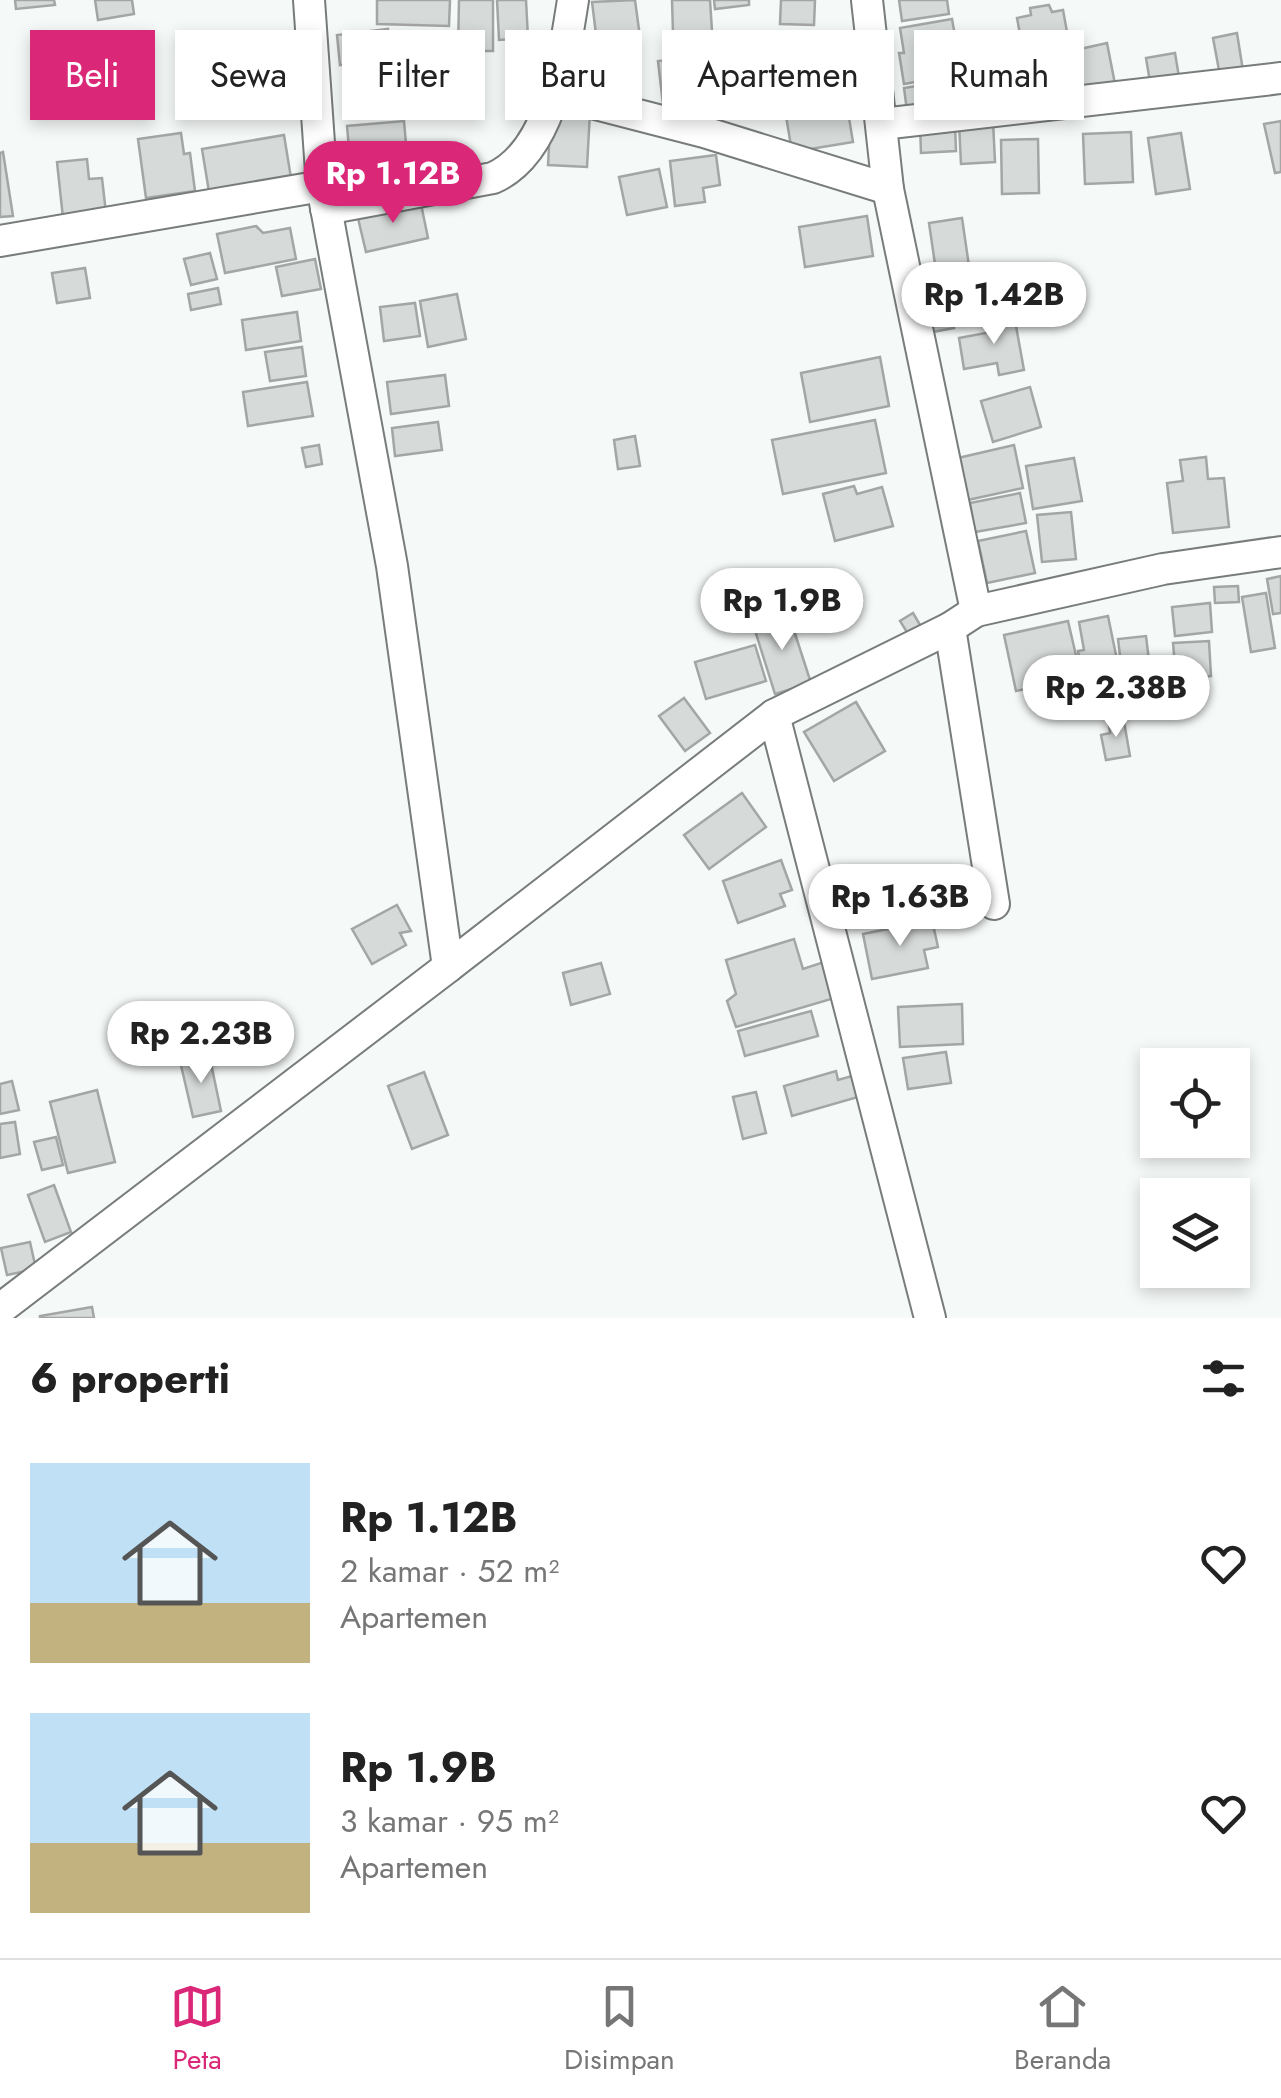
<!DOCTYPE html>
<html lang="id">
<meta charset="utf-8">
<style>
body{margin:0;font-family:Jost,sans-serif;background:#f2f2f2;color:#222;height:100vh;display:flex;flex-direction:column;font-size:38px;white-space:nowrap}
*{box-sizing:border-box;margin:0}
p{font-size:32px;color:#767676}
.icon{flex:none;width:55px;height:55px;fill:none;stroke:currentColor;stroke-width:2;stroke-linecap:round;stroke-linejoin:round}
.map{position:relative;height:1318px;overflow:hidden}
.sheet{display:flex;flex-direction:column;background:#fff;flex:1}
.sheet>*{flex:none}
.guide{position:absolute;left:30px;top:30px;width:1222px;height:90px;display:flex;gap:20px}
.buttons{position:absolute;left:1140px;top:1048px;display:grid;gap:20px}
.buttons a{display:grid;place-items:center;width:110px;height:110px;border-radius:0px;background:#fff;box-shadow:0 5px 15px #0003;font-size:50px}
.price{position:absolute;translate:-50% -85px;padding:0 22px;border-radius:35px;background:#fff;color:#222;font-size:32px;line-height:65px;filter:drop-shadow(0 2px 5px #0008)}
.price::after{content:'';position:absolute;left:50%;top:60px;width:30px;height:22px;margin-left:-15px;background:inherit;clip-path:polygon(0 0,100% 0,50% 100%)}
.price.active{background:#db2777;color:#fff}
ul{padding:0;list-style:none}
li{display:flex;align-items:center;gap:30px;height:250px;padding:0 30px}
li span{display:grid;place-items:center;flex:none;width:280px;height:200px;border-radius:0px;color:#555}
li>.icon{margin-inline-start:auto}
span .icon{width:120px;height:120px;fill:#fffc;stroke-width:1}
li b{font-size:42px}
h2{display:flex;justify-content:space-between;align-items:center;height:120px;padding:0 30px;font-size:42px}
.chip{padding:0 35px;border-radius:0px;background:#fff;box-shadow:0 5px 15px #0003;font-size:35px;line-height:90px}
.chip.active{background:#db2777;color:#fff}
.menu{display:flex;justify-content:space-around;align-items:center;height:140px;border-top:2px solid #e0e0e0;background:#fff;font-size:28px;color:#767676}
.menu a{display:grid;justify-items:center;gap:5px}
.menu .active{color:#db2777}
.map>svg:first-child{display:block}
.building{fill:#d6dad8;stroke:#a3a6a5;stroke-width:2.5}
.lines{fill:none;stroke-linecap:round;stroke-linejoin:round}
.street-casing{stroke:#787c7a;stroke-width:34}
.street{stroke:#fff;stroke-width:30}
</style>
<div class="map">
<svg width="1281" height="1318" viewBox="0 0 1281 1318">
<rect width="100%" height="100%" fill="#f5f9f7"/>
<!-- building -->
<g class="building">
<path d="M15,0H54L55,5L16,9Z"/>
<path d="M95,0H132L134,14L98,20Z"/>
<path d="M377,0H450L449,26L377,24Z"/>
<path d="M459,0H493V51H458Z"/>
<path d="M497,0H526L528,38L499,40Z"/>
<path d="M635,0L640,37L597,42L592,2Z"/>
<path d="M672,0H710L712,31L673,33Z"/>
<path d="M714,0H749V5L715,9Z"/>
<path d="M781,0H815L814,25L780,24Z"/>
<path d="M899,0H947L949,14L902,21Z"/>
<path d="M1049,5L1052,12L1063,10L1070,48L1024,56L1017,18L1031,15L1030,8Z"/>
<path d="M952,19L957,47L966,45L971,72L904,84L899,53H904L900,28Z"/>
<path d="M388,29L391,59L340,65L337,35Z"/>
<path d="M1237,33L1244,77L1221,81L1213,38Z"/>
<path d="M274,34L283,91L201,103L193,46Z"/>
<path d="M818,36L821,62L775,68L772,42Z"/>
<path d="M1107,43L1115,84L1078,91L1071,51Z"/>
<path d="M1175,53L1180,83L1151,88L1146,58Z"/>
<path d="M1068,54L1073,92L1017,100L1012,62Z"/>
<path d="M425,56L431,94L358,106L352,68Z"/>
<path d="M688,58L693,100L663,104L658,61Z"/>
<path d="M79,59L109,60V96L79,95Z"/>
<path d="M996,72L1000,101L954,107L951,78Z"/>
<path d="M947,81L951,105L907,111L904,88Z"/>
<path d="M846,100L853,142L792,152L785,110Z"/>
<path d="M551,110L590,112L587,167L548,165Z"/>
<path d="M404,121L407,155L350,160L347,126Z"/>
<path d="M993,121L995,162L961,164L959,123Z"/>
<path d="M1281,121V172L1275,173L1264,124Z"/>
<path d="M955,124L956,151L921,153L920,125Z"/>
<path d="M1131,132L1133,182L1085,184L1083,134Z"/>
<path d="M181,133L184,154L190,153L195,191L146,198L138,139Z"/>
<path d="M1181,133L1190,189L1156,194L1148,138Z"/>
<path d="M284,135L292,184L210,198L202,149Z"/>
<path d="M1038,139L1039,193L1002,194L1001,140Z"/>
<path d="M3,152L13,216L0,217V153Z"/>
<path d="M716,155L720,185L703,188L705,202L675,206L670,161Z"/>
<path d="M87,159L89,179L102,178L106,213L63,218L57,162Z"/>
<path d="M422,159L426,188L372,196L368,167Z"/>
<path d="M659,169L667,207L627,215L619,177Z"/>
<path d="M420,199L428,238L366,252L357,214Z"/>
<path d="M867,216L873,256L805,267L799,227Z"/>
<path d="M962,218L969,266L936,271L929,223Z"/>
<path d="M256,226L263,233L290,228L296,259L225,273L217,234Z"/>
<path d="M210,253L217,279L191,285L184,259Z"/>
<path d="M315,259L321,289L282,296L276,267Z"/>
<path d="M85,268L90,298L57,303L52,273Z"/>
<path d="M971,273L978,298L945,307L938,281Z"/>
<path d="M218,288L221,304L191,310L188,294Z"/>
<path d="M457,294L466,339L428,347L420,301Z"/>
<path d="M415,303L420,336L384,341L380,307Z"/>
<path d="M950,309L954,328L933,332L929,314Z"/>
<path d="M297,312L301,341L246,350L242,320Z"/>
<path d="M1014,315L1024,370L999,375L997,363L964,369L959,338L991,332L989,319Z"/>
<path d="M302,347L306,376L270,381L265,352Z"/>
<path d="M880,357L889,406L810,422L801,373Z"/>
<path d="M445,375L449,406L391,414L387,382Z"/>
<path d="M307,382L313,416L248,426L243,392Z"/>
<path d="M1030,387L1041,427L993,442L981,401Z"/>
<path d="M875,420L886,473L783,494L772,440Z"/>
<path d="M438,422L442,450L395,456L392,428Z"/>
<path d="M635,436L640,466L618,469L614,440Z"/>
<path d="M319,445L322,464L306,467L302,448Z"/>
<path d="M1014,445L1023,488L968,500L958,458Z"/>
<path d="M1206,457L1208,479L1224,478L1229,527L1173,533L1167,483L1183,481L1180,460Z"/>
<path d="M1074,458L1082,501L1033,509L1026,466Z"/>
<path d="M854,486L857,494L882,487L893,526L835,541L823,494Z"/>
<path d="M1020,493L1026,523L975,532L970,503Z"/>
<path d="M1071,512L1076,559L1042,562L1037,515Z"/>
<path d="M1026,531L1035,573L987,583L978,541Z"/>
<path d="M1281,576V613L1273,614L1267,579Z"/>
<path d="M1238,586L1239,602L1215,603L1214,587Z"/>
<path d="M1266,593L1275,648L1251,652L1242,597Z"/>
<path d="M1210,603L1212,632L1175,636L1172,607Z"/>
<path d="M788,612L811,683L775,694L753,624Z"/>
<path d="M913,613L923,630L910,637L900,621Z"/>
<path d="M1108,616L1118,665L1082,672L1078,651L1084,650L1079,622Z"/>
<path d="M1068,621L1081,677L1016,691L1004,635Z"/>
<path d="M1146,636L1150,669L1122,673L1118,639Z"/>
<path d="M1209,641L1211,676L1176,678L1173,643Z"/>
<path d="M755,645L766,681L706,699L695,662Z"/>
<path d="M684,698L710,733L685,751L659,716Z"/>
<path d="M856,702L885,751L834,781L804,732Z"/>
<path d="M1123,716L1130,756L1106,760L1101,735L1110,733L1108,719Z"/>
<path d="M742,793L766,827L709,869L684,835Z"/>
<path d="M781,860L792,890L780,894L785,906L738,923L723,881Z"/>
<path d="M397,905L411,931L400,933L406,945L372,964L352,929Z"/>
<path d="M932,920L938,947L924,950L928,968L872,979L863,934Z"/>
<path d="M794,939L803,969L827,961L838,997L736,1027L727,1001L736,994L726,960Z"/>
<path d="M601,963L610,994L571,1005L563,973Z"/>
<path d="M962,1004L963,1044L900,1047L898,1007Z"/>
<path d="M811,1011L818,1036L745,1056L738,1031Z"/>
<path d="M946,1052L951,1083L908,1089L903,1058Z"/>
<path d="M209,1054L221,1111L193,1117L180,1061Z"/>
<path d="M836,1071L838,1080L859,1074L865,1095L792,1116L784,1086Z"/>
<path d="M424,1072L448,1135L412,1149L388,1086Z"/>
<path d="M12,1081L19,1110L0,1114V1084Z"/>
<path d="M97,1090L115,1162L68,1173L50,1102Z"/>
<path d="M756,1092L766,1133L743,1139L733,1097Z"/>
<path d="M15,1122L20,1154L0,1158V1124Z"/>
<path d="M56,1137L63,1165L42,1170L34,1142Z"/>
<path d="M54,1185L71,1232L45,1242L28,1195Z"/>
<path d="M30,1242L36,1269L7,1275L1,1248Z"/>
<path d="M92,1307L94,1318H40V1316Z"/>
</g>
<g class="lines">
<!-- street casing -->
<g class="street-casing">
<g id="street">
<path d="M309,0L322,186L392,566L448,967L774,715L950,628L976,611"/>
<path d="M867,0L888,189L976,611L1163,569L1281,552"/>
<path d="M553,93L704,132L888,189"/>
<path d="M882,124L1281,78"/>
<path d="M326,209L493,178C552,152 564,56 573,0"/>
<path d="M0,241L322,186"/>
<path d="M950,628L994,904"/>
<path d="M774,715L930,1318"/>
<path d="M0,1309L448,967"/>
</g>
</g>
<!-- street -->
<use href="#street" class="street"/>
</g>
</svg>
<div class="buttons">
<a><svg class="icon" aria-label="locate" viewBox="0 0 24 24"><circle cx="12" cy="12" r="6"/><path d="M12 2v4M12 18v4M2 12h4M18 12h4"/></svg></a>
<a><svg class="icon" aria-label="layers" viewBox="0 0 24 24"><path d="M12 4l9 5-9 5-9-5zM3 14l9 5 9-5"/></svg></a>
</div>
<b class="price active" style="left:393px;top:226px">Rp 1.12B</b>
<b class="price" style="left:994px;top:347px">Rp 1.42B</b>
<b class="price" style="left:782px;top:653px">Rp 1.9B</b>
<b class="price" style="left:1116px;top:740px">Rp 2.38B</b>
<b class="price" style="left:900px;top:949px">Rp 1.63B</b>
<b class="price" style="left:201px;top:1086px">Rp 2.23B</b>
<div class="guide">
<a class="chip active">Beli</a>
<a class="chip">Sewa</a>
<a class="chip">Filter</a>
<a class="chip">Baru</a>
<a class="chip">Apartemen</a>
<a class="chip">Rumah</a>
</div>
</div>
<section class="sheet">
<h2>6 properti<svg class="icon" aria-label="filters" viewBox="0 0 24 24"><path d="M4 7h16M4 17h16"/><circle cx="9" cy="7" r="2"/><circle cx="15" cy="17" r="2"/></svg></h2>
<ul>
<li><span style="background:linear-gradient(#bfe0f5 70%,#c2b280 0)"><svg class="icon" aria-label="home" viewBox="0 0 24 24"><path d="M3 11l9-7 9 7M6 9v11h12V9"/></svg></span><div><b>Rp 1.12B</b><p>2 kamar · 52 m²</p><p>Apartemen</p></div><svg class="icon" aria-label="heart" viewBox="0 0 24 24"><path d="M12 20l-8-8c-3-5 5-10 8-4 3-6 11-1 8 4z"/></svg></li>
<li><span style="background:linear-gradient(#bfe0f5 65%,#c2b280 0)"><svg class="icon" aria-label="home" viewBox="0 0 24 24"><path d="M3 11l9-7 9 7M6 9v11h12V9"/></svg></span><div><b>Rp 1.9B</b><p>3 kamar · 95 m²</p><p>Apartemen</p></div><svg class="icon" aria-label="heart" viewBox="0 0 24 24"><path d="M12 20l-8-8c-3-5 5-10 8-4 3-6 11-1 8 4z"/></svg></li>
</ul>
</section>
<nav class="menu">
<a class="active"><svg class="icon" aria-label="map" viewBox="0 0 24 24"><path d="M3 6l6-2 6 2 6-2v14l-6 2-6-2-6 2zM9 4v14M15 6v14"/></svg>Peta</a>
<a><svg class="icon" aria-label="saved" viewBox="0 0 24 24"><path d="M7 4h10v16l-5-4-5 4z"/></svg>Disimpan</a>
<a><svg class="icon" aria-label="home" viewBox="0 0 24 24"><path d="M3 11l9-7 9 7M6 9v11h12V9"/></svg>Beranda</a>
</nav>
